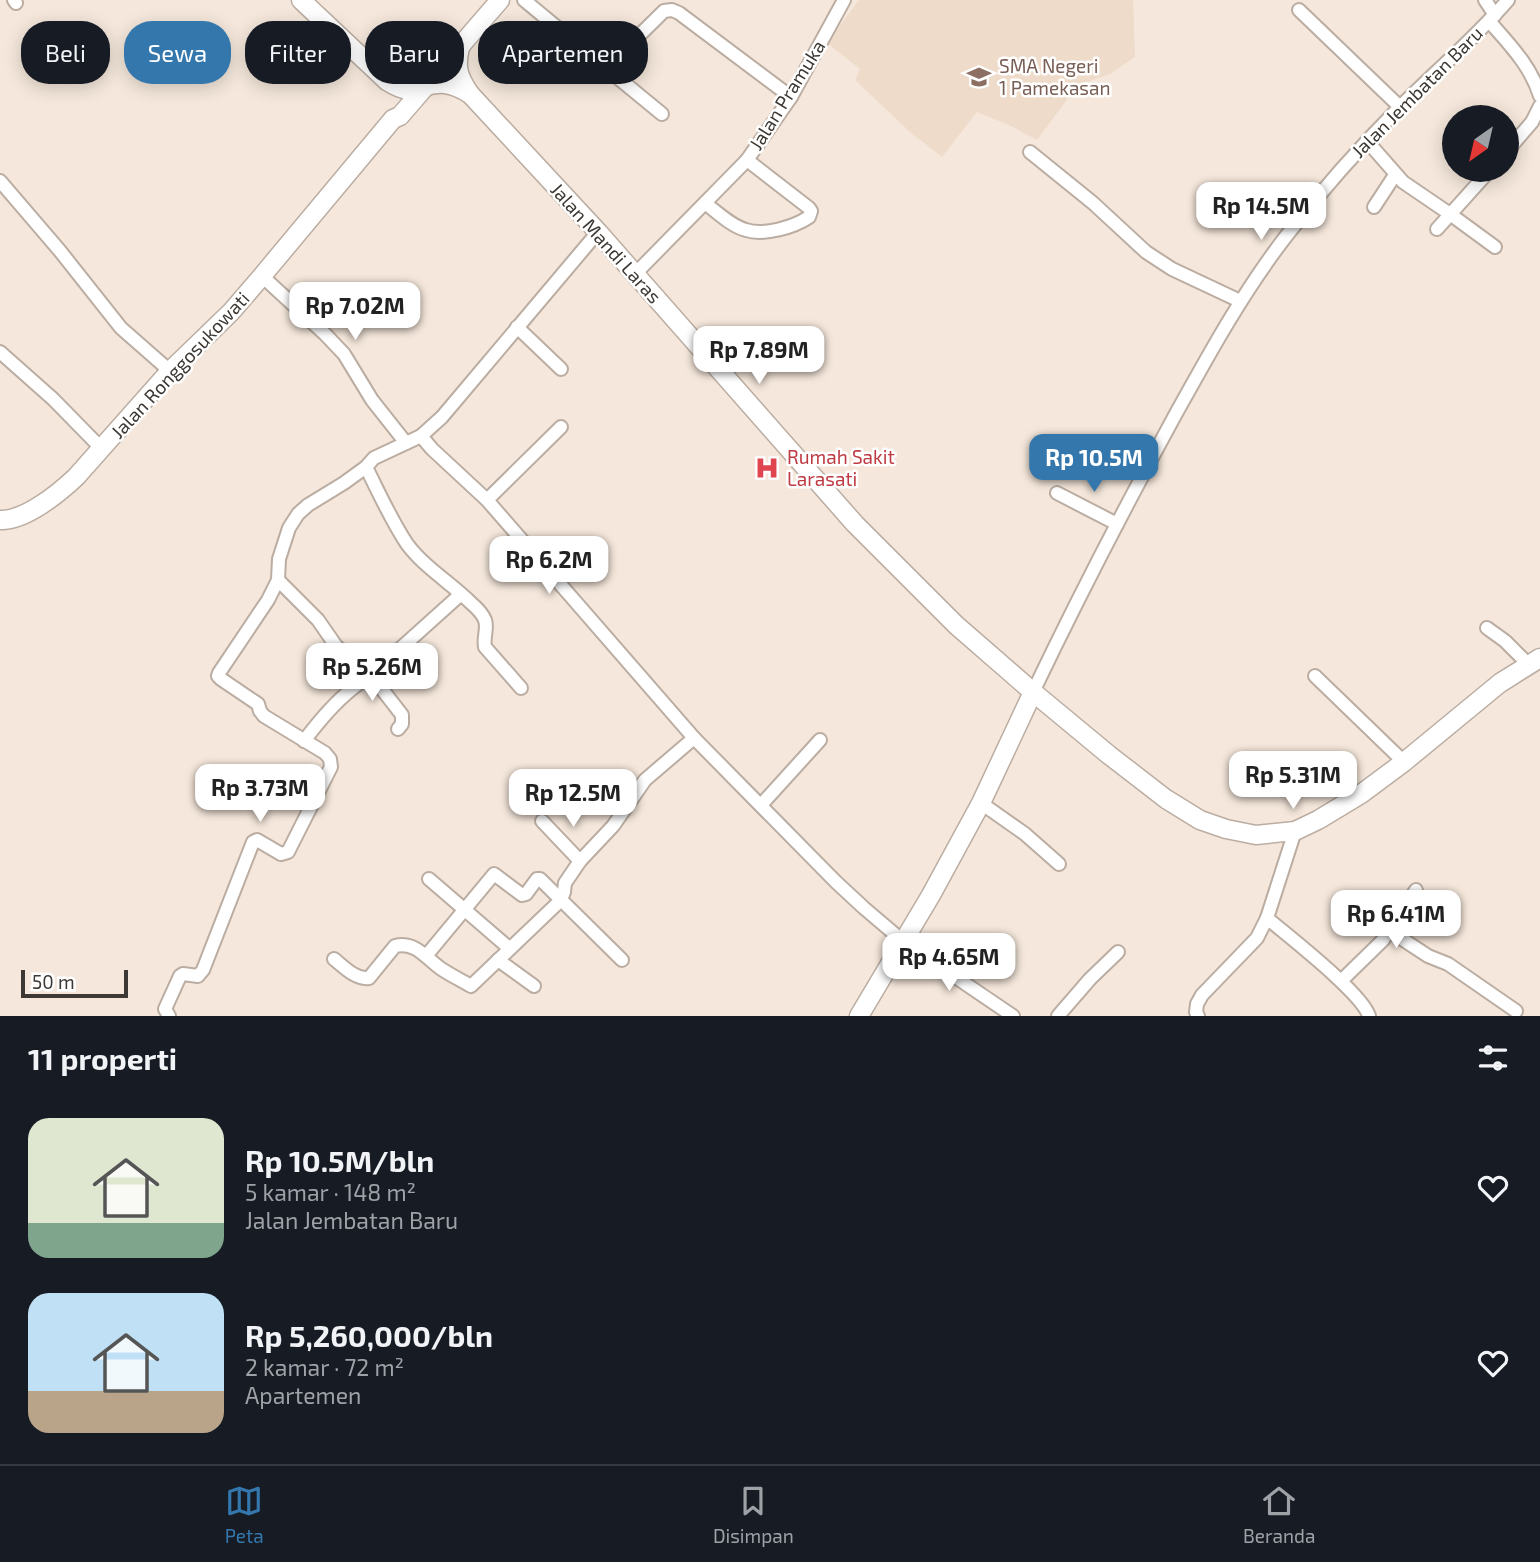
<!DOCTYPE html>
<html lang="id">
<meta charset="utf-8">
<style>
body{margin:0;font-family:"Exo 2",sans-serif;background:#242831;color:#f1f3f6;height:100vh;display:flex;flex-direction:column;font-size:26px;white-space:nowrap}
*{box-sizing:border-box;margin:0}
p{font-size:23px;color:#9ea1a6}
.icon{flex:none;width:38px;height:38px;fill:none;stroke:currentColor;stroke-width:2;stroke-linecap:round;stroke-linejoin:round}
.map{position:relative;height:1016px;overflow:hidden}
.drawer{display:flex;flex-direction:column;background:#171b24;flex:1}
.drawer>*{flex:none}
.top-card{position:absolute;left:21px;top:21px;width:700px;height:63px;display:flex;gap:14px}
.needle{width:46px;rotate:214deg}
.controls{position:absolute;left:1442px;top:105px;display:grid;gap:14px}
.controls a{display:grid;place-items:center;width:77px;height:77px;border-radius:50%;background:#171b24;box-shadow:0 4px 18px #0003;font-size:35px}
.scale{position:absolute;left:21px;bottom:18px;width:107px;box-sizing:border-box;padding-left:7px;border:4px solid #3d3833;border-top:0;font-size:19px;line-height:24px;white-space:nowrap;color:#3d3833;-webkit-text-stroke:5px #fff;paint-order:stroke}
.price{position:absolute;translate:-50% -60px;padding:0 16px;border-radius:14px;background:#fff;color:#222;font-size:23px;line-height:46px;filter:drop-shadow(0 2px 4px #0008)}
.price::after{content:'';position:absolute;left:50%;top:42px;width:21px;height:16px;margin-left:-10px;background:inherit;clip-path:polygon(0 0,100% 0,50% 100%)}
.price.on{background:#3477ad;color:#fff}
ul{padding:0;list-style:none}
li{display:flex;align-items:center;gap:21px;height:175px;padding:0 28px}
li span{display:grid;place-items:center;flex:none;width:196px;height:140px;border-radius:21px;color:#555}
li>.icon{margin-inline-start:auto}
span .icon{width:84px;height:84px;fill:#fffc;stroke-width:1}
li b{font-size:30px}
h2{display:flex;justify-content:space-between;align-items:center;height:84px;padding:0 28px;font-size:30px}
.tag{padding:0 24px;border-radius:28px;background:#171b24;box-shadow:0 4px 18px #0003;font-size:24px;line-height:63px}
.tag.on{background:#3477ad;color:#fff}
.tabs{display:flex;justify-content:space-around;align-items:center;height:98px;border-top:2px solid #363941;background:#171b24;font-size:19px;color:#9ea1a6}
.tabs a{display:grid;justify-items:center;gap:4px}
.tabs .on{color:#3477ad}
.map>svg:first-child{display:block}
.built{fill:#efdbca}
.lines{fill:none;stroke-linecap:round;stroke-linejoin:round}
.street-casing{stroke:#bbada2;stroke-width:16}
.secondary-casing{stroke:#bbada2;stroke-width:21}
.street{stroke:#fff;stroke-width:12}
.secondary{stroke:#fff;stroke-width:18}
.labels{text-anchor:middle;stroke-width:5;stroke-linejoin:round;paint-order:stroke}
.education-label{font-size:19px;fill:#785e54;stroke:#fff;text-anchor:start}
.street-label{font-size:19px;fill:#3d3833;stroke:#fff}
.health-label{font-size:19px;fill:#be3a42;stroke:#fff;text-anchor:start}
</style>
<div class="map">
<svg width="1540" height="1016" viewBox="0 0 1540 1016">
<rect width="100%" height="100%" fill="#f5e7db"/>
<!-- built -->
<path class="built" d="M859,0H1133L1135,57L1110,74L1078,85L1037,140L1009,125L977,112L942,157L910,132L855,80L860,69L827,43Z"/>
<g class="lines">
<!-- street casing -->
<g class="street-casing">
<g id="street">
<path d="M14,0L16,3"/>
<path d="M524,0L606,68L664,11L672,10L679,13L791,97"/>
<path d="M1485,0L1495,15"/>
<path d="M1299,10L1400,107"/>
<path d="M1489,21C1509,44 1531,66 1540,96"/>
<path d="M606,68L662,114"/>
<path d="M1367,141L1403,182L1450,214L1495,247"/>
<path d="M1507,151L1532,122L1540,106"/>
<path d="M1030,152L1093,203L1146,252L1172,269L1240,301"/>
<path d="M0,181L60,251L121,328L170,371"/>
<path d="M705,203C717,212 731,226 746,230C764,236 794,227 809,217L811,211L809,208L747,160"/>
<path d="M1374,207L1395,175"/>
<path d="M1437,229L1490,170"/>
<path d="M598,232L442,417L421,436L432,449L487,500L694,738L836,882L864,908L904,942L1013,1016"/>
<path d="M635,274L747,160L791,97L844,0"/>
<path d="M262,276L325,334L344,354L372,400L406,443"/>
<path d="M517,327L561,369"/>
<path d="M0,352L53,399L102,449"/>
<path d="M366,467C379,493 391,520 407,544C424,567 451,583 471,603C477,608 482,613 485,620C488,629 483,637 485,647L521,688"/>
<path d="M1057,493L1117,524"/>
<path d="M487,500L561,427"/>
<path d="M278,580L318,620L336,646L371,675L402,715V724L398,729"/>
<path d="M1487,628L1505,641L1529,665"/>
<path d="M1315,676L1404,762"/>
<path d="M1033,692C1077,600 1124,509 1173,419C1208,356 1242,293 1287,235C1322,190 1359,148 1399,108C1435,72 1474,39 1508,0"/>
<path d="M304,741C319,721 334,703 353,688C367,677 380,669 392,656L461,594"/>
<path d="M981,803L1025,834L1059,864"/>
<path d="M761,805L820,740"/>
<path d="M542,821L580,861"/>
<path d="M429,879L509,948"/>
<path d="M1267,918C1288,936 1362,993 1369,1016"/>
<path d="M1390,931L1428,956L1448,964L1516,1011"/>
<path d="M426,956L494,874L522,895L526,894L537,879H540L622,960"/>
<path d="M334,959C344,967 356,980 369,978L395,946C415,941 426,958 440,968C450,975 461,980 471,986L561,900L564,892L565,883L580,861L613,826L645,780L694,738"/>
<path d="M498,960L534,986"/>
<path d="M1341,981L1383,940L1416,890"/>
<path d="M169,1016L165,1009L180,976L183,974L198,976L203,970L253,842L257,840L281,854L288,852L331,767L330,759L325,753L264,716L260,711L258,704L221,679L218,676L219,673L268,600L278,580L279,559L289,528L298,514L308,505L344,483L366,467L374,458L421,436"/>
<path d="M1058,1016L1090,979L1118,952"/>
<path d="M1198,1016L1196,1012L1197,1004L1202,995L1257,938L1267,918L1295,831"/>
</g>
</g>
<!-- secondary casing -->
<g class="secondary-casing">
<g id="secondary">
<path d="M301,0L387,81C419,101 418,81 445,84C454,85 462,89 470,94"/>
<path d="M461,44C455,66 457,75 470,94L598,232L855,524L956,625L1033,692L1109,755L1166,799L1200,820L1226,829L1256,835L1295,831L1318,820L1361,794L1404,762L1500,683L1540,658"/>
<path d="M0,520C25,521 59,493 76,477L170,371L231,312L262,276L393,119L400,116L500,0"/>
<path d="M859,1016L931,895L981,803L1033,692"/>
</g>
</g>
<!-- street -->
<use href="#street" class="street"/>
<!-- secondary -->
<use href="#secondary" class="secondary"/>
</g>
<!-- icons -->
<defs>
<g id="school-bare" transform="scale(1.89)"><path d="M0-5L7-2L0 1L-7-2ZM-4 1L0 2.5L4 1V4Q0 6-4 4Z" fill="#8d6e63" stroke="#fff" stroke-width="2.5" paint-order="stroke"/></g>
<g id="hospital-bare" transform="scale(1.89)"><path d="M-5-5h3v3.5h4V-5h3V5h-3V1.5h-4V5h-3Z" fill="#e0444e" stroke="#fff" stroke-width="2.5" paint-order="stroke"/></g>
</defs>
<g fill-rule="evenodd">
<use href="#school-bare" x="979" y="77"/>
<use href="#hospital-bare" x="767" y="468"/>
</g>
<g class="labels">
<!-- education labels -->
<g class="education-label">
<text x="999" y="73">SMA Negeri<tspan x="999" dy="22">1 Pamekasan</tspan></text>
</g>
<!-- street labels -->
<g class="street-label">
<text transform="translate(1417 92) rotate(-45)" y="7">Jalan Jembatan Baru</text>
<text transform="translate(787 95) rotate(-58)" y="7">Jalan Pramuka</text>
<text transform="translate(606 243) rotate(48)" y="7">Jalan Mandi Laras</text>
<text transform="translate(180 365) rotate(-47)" y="7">Jalan Ronggosukowati</text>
</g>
<!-- health labels -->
<g class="health-label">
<text x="787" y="464">Rumah Sakit<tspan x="787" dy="22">Larasati</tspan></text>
</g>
</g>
</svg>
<div class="controls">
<a><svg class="needle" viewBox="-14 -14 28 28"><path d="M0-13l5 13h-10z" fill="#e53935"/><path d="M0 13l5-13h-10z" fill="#9ea1a6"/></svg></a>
</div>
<div class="scale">50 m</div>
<b class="price" style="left:1261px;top:242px">Rp 14.5M</b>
<b class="price" style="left:355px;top:342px">Rp 7.02M</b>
<b class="price" style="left:759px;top:386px">Rp 7.89M</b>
<b class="price on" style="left:1094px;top:494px">Rp 10.5M</b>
<b class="price" style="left:549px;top:596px">Rp 6.2M</b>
<b class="price" style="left:372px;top:703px">Rp 5.26M</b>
<b class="price" style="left:1293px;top:811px">Rp 5.31M</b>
<b class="price" style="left:260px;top:824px">Rp 3.73M</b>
<b class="price" style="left:573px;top:829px">Rp 12.5M</b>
<b class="price" style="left:1396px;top:950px">Rp 6.41M</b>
<b class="price" style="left:949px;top:993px">Rp 4.65M</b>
<div class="top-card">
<a class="tag">Beli</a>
<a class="tag on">Sewa</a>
<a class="tag">Filter</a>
<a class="tag">Baru</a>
<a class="tag">Apartemen</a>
</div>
</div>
<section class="drawer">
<h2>11 properti<svg class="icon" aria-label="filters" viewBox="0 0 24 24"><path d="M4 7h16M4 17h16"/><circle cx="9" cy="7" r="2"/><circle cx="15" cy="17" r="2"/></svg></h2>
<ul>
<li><span style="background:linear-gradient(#dfe7d0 75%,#7fa58c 0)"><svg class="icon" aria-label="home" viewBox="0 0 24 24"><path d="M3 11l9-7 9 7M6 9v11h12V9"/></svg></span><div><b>Rp 10.5M/bln</b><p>5 kamar · 148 m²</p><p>Jalan Jembatan Baru</p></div><svg class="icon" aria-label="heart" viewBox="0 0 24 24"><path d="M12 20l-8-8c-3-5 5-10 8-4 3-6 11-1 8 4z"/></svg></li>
<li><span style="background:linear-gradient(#bfe0f5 70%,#b9a48a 0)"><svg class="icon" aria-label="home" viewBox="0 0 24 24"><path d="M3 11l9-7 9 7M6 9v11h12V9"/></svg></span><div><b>Rp 5,260,000/bln</b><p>2 kamar · 72 m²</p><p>Apartemen</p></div><svg class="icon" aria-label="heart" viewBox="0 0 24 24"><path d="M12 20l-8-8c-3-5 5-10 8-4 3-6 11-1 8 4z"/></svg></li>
</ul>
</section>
<nav class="tabs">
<a class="on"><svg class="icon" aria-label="map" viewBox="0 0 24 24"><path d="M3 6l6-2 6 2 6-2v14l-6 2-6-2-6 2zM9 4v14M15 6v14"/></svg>Peta</a>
<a><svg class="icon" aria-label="saved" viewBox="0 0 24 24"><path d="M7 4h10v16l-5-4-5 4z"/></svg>Disimpan</a>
<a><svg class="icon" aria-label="home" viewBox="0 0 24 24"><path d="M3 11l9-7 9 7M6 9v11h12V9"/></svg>Beranda</a>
</nav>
